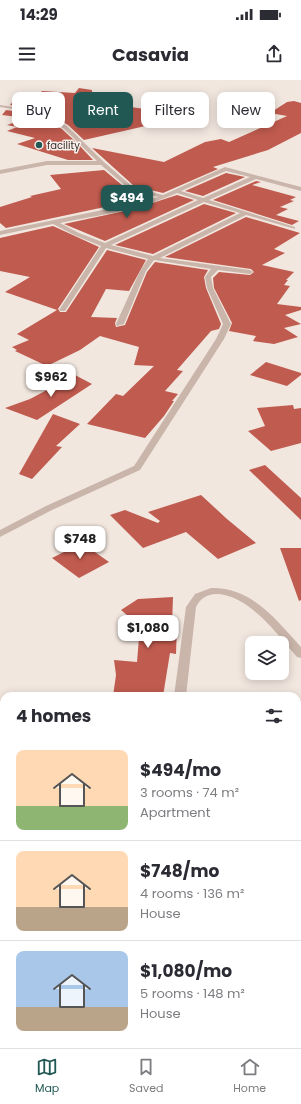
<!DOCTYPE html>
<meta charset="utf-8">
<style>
body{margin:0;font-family:Poppins,sans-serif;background:#f7f7f7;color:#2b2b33;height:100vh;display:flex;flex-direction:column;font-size:15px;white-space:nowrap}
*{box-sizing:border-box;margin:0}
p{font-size:13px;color:#7c7c81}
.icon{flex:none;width:22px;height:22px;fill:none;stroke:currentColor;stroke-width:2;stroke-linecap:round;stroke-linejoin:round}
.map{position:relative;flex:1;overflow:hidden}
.details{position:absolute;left:0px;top:612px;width:301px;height:356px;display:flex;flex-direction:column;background:#fff;border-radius:12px 12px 0 0;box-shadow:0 2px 10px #0003}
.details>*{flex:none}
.hud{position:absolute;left:12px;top:12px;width:277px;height:36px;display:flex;gap:8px}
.fabs{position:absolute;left:245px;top:556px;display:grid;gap:8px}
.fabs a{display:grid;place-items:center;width:44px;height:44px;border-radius:8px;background:#fff;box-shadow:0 2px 10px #0003;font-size:20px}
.price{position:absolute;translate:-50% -34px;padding:0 9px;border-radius:8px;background:#fff;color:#222;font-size:13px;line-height:26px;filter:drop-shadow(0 1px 2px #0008)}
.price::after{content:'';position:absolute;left:50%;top:24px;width:12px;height:9px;margin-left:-6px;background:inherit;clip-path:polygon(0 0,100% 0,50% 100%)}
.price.current{background:#215854;color:#fff}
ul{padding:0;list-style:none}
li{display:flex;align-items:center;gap:12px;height:100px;padding:0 16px}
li+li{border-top:1px solid #e1e1e2}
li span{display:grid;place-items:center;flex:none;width:112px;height:80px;border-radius:8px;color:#555}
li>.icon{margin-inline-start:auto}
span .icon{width:48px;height:48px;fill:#fffc;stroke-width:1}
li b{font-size:17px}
h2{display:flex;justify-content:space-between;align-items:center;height:48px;padding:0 16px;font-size:17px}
.chip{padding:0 14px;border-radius:8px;background:#fff;box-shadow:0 2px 10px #0003;font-size:14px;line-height:36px}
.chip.current{background:#215854;color:#fff}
.status{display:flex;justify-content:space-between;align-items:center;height:28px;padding:0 20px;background:#fff;direction:ltr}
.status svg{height:11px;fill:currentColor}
header{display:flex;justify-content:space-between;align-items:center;height:52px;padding:0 16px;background:#fff;font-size:18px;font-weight:700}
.menu{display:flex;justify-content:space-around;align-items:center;height:56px;border-top:1px solid #e1e1e2;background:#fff;font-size:11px;color:#7c7c81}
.menu a{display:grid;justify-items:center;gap:2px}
.menu .current{color:#215854}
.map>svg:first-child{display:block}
.building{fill:#c05b4f}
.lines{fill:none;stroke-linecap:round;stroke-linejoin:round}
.minor{fill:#cab5ab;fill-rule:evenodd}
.tertiary{fill:#cab5ab;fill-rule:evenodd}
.poi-dot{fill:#215854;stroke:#f9f1ec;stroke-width:1.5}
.labels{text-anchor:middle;stroke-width:3;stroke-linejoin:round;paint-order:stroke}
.far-poi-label{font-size:10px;fill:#382d2a;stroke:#f9f1ec;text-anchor:start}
</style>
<div class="status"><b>14:29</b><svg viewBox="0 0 49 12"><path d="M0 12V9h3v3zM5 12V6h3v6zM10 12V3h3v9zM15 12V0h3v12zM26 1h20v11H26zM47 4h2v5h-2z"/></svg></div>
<header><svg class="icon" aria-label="menu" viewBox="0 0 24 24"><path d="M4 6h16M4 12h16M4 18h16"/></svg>Casavia<svg class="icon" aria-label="share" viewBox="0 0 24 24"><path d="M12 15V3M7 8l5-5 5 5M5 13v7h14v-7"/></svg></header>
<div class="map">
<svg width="301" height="968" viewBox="0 0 301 968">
<rect width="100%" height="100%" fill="#f2e7df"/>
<!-- building -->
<g class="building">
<path d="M79,8L92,10V22L161,31L152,37L163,42L84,60L68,45L42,30L10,25L16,18L35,19L42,11L75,13Z"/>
<path d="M294,21L301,23V53L268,70L213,87L218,89L163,113L134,106L92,68L164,82L205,62L221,59L229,62L287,36L270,33L287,22Z"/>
<path d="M6,30L37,34L62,49L76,62L70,64L79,65L93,80H68L17,64L35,58L7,51L17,47L7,45L27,38L2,35Z"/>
<path d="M104,90L128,110L152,117L6,148L0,143V127L32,117L30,116L61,109L50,95Z"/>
<path d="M226,93L245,97L203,116L185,111Z"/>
<path d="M256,101L261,102L252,105L296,117L290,120L294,121L280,127L288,129L276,135L299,141L292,145L213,120Z"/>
<path d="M177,115L194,120L105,161L64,144L134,129Z"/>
<path d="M204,124L236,133L153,174L115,165Z"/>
<path d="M246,137L300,153L274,169L285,173L262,185L294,192L286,200H288L284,205L290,206L277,224L301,227V230L285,235L301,244L284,248L298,257L274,264L253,261L256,256L229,251L232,243L214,208L213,198L219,192L250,195L254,192L251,189L165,177Z"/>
<path d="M53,146L99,167L58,229L60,232H66L107,170L146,180L129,211L106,209L91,237L117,238L115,243L116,247L125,245L147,192L155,182L208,190L204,197L206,208L221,244L219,249L211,251L177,290L183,291L165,311L178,314L172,321H174L164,336L145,358L87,344L116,314L123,316L154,286L134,285L139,267L100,256L80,270L47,286L15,271L17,270L12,267L29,260L17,254L57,230L5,212L30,197L0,191V158Z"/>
<path d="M266,282L301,293V295L287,306L250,295Z"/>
<path d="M75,295L92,304L37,340L5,328L30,319Z"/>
<path d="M293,325L294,329L301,328V363L271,371L248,351L265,346L257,328Z"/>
<path d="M53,334L80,344L56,366L62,367L32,399L19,394Z"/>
<path d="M265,385L301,418V440L249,390Z"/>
<path d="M201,415L227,439L256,463L218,479L186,452L143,468L110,435L125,430L158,443L160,441L148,432Z"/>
<path d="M82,463L109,482L79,498L52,478Z"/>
<path d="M280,468H301V520L299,521Z"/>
<path d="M173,517L172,545H177L176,574L170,573L163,616H113L116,595L114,580L137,582L140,546L121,530L138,519Z"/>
</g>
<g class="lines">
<!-- minor -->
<path class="minor" d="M0,25L41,31L67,46L104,82L133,107L163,115L225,87L301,107V111L256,99L209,120L295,147V149L246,135L160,178L250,190L253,192L250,194L218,190L211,197L213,208L231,244L224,259L140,390L52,430L0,457V450L46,426L134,386L216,259L223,244L207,208L205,197L211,189L154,180L146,191L124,244L117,246L116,244L140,191L148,179L106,168L65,231H61L59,230L101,166L74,155L53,144L0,155V151L132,124L158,117L129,109L101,85H47L0,94V90L47,81H97L63,48L38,33L0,27ZM226,91L250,97L203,118L181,111ZM177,113L198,120L105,163L79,153L60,143C99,135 140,130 177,113ZM204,122L240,133L153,176L111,165Z"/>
<!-- tertiary -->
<g class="tertiary">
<path d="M211,508C252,507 276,540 301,567V578L297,577C277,554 248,514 216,514C207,514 200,519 196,527L186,616H174L186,527L195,514Z"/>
<path d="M0,822L4,823V837L0,836Z"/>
<path d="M297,887L301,889V903L297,901Z"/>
<path d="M297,925L301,926V940L297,939Z"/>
</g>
</g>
<!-- markers -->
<circle class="poi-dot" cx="39" cy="65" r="4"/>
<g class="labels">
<!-- far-poi labels -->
<g class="far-poi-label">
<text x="47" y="69">facility</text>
</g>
</g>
</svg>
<div class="fabs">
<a><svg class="icon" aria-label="layers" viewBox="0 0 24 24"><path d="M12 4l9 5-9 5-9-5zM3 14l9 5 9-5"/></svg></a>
</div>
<b class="price current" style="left:127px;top:139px">$494</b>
<b class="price" style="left:51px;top:318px">$962</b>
<b class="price" style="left:80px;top:480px">$748</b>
<b class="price" style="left:148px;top:569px">$1,080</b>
<div class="hud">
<a class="chip">Buy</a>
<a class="chip current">Rent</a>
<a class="chip">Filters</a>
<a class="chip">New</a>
</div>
<section class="details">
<h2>4 homes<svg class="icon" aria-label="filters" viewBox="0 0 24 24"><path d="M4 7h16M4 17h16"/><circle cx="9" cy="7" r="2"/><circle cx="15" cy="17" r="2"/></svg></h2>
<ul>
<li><span style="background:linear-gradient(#ffd9b3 70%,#8fb573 0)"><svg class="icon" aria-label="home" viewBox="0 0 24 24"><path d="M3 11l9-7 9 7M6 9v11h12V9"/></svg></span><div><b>$494/mo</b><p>3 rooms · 74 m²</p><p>Apartment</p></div></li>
<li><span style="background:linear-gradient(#ffd9b3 70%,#b9a48a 0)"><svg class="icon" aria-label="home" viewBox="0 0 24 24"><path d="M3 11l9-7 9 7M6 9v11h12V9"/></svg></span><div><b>$748/mo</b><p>4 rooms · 136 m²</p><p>House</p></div></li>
<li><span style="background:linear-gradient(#a9c7e8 70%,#b9a48a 0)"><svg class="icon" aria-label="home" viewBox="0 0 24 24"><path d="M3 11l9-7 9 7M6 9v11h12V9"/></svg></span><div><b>$1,080/mo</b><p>5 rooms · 148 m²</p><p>House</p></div></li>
</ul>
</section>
</div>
<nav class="menu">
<a class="current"><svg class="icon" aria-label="map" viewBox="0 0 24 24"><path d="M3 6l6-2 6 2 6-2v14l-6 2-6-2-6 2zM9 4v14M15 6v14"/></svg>Map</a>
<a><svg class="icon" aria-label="saved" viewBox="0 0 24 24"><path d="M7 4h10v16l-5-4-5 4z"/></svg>Saved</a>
<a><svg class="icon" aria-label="home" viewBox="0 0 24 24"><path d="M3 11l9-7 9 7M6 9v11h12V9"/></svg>Home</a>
</nav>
